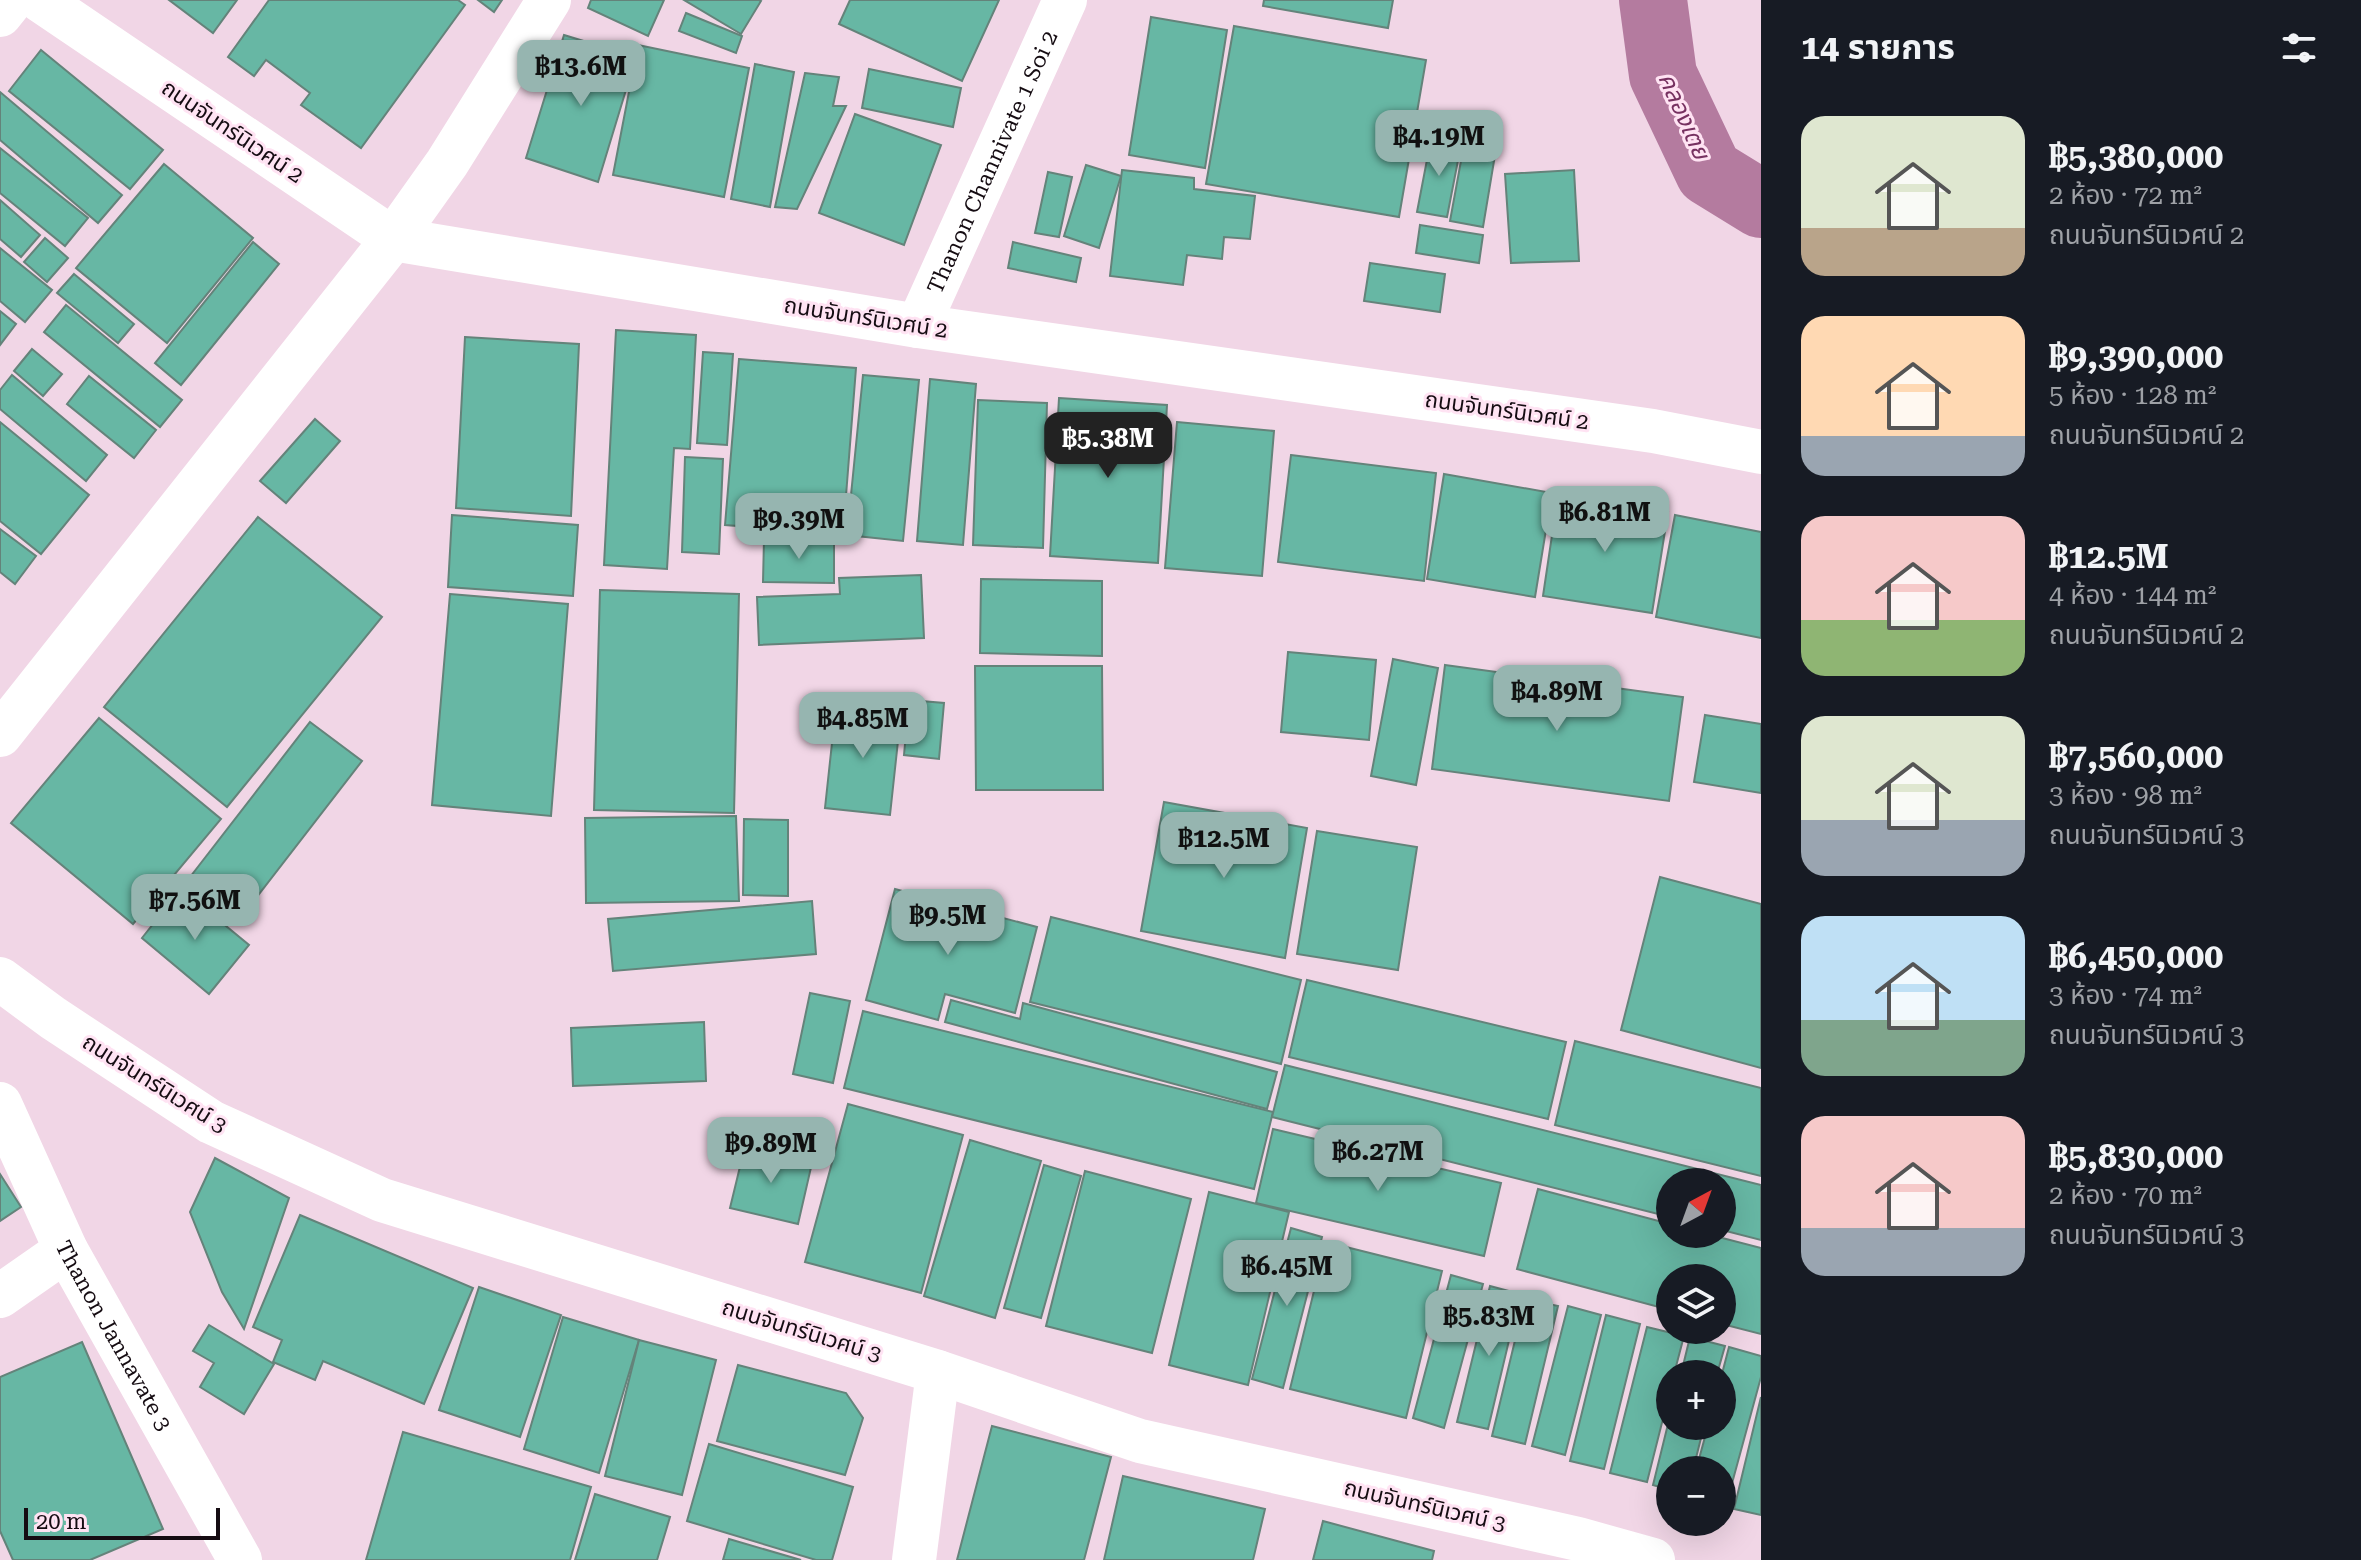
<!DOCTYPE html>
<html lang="th">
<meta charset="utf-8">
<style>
body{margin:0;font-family:"Roboto Serif","Noto Sans Thai",serif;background:#242831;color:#f1f3f6;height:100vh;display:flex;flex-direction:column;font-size:30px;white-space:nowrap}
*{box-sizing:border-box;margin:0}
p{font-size:26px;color:#9ea1a6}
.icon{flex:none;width:44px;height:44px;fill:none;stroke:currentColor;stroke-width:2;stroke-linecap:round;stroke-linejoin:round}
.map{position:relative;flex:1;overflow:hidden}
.sheet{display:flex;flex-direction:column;background:#171b24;width:600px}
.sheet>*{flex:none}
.needle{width:52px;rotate:41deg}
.fabs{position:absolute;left:1656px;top:1168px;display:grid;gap:16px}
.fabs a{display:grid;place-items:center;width:80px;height:80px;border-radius:50%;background:#171b24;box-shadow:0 8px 32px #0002;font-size:40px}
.scale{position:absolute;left:24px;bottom:20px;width:196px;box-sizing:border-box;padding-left:8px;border:4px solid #150c12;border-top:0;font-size:22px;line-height:28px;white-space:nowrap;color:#150c12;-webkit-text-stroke:6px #ffe3f3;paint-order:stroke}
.price{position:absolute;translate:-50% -68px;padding:0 18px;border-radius:16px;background:#96b5b0;color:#111;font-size:26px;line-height:52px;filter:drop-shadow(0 2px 4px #0008)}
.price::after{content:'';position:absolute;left:50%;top:48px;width:24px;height:18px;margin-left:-12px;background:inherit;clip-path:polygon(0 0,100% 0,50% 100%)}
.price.active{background:#222;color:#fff}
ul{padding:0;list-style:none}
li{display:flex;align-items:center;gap:24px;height:200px;padding:0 40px}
li span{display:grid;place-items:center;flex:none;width:224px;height:160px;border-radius:24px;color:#555}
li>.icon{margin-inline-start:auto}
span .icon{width:96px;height:96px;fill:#fffc;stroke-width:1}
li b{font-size:34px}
h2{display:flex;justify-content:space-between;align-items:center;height:96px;padding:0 40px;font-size:34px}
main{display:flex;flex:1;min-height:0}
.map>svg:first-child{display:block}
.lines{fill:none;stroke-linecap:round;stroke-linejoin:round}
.canal{stroke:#b47b9f;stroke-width:68}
.building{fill:#67b7a4;stroke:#64837a;stroke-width:2}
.minor{stroke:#fff;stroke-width:44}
.labels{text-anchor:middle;stroke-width:6;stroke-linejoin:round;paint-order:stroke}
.street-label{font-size:22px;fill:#150c12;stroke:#ffe3f3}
.water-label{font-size:24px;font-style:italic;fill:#773161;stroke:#ffe3f3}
</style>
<main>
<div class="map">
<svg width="1761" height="1560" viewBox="0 0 1761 1560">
<rect width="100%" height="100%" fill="#f1d6e6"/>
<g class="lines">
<!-- canal -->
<path class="canal" d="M1653,0L1663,75L1709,172L1761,204"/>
</g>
<!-- building -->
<g class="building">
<path d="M169,0H237L213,33Z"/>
<path d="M269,0H458L465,5L361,148L301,105L310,93L266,60L254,76L228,57Z"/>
<path d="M478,0H502L494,12Z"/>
<path d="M591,0H664L648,36L588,8Z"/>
<path d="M684,0H759L761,1L741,34Z"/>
<path d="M850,0H999L962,81L839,24Z"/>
<path d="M1264,0H1393L1388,28L1263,6Z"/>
<path d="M686,13L742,36L736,53L679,31Z"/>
<path d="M1151,17L1227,30L1205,168L1129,155Z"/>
<path d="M1234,26L1426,60L1399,217L1206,184Z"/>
<path d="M564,35L636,57L598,182L526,158Z"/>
<path d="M638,45L749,68L724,197L613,175Z"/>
<path d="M41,50L163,150L130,189L9,91Z"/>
<path d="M755,64L794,72L770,207L731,199Z"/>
<path d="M869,69L961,88L953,127L862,108Z"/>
<path d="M805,73L839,77L833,106H846L797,209L775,207Z"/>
<path d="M0,92L122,195L98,223L0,140Z"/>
<path d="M855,114L941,145L904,245L819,213Z"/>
<path d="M1431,139L1461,145L1447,217L1417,212Z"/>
<path d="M0,148L88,218L65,246L0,193Z"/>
<path d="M1463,150L1495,155L1483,227L1450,221Z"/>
<path d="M164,164L253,238L167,343L76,268Z"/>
<path d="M1086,165L1121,176L1099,248L1064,236Z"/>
<path d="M1122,170L1194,178V189L1255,196L1250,239L1224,237L1222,259L1187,255L1183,285L1110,276Z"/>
<path d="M1574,170L1579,261L1511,263L1505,174Z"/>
<path d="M1048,172L1072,177L1059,237L1035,233Z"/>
<path d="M0,200L40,235L21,257L0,239Z"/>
<path d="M1420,225L1483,235L1479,263L1416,253Z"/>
<path d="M45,238L68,258L47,282L24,262Z"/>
<path d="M253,242L279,264L181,385L155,363Z"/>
<path d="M1013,242L1081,258L1076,282L1008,268Z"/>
<path d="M0,248L52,290L25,322L0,301Z"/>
<path d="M1370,263L1445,274L1440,312L1364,301Z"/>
<path d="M74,274L134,324L118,343L57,293Z"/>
<path d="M66,305L182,400L160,427L44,332Z"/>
<path d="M0,311L16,324L0,345Z"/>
<path d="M616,330L696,335L690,449L674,448L667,569L604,565Z"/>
<path d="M465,337L579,344L571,516L456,508Z"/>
<path d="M32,349L62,374L43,396L14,371Z"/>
<path d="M703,352L733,354L727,445L697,443Z"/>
<path d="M739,359L856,368L843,534L725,525Z"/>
<path d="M12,375L107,455L86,481L0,409V390Z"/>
<path d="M863,375L919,380L903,541L847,535Z"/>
<path d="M89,376L156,430L134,458L67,404Z"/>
<path d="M930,379L976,384L963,545L917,541Z"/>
<path d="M1059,398L1167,405L1158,563L1050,556Z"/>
<path d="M978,400L1047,403L1043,548L973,545Z"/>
<path d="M315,419L340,441L286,503L260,481Z"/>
<path d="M0,422L89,495L41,554L0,521Z"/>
<path d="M1177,422L1274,431L1262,576L1165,568Z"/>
<path d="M1291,455L1436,473L1424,581L1278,562Z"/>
<path d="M685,457L723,459L719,554L682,552Z"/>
<path d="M1444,474L1552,493L1535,597L1427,579Z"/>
<path d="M1558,495L1668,512L1652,613L1543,596Z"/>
<path d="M452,515L578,525L573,596L448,587Z"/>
<path d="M1675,515L1761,532V638L1656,617Z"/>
<path d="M258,517L382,617L227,807L104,707Z"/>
<path d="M0,529L36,556L15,584L0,572Z"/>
<path d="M764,539H834V583L763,582Z"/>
<path d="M921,575L924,638L759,645L757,597L840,594L839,578Z"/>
<path d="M981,579L1102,581V656L980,653Z"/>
<path d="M600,590L739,594L734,813L594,810Z"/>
<path d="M450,594L568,604L551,816L432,805Z"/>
<path d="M1288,652L1376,660L1369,740L1281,732Z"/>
<path d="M1393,659L1438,668L1416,785L1371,776Z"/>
<path d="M1445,665L1683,697L1669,801L1432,769Z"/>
<path d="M975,666H1102L1103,790H976Z"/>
<path d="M909,700L944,703L939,759L904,755Z"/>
<path d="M836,706L901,713L890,815L825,808Z"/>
<path d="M1705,715L1761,724V793L1694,782Z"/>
<path d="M99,718L221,819L133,924L11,823Z"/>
<path d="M310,722L362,761L239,920L187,881Z"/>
<path d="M1164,802L1307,828L1285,958L1141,931Z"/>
<path d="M736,816L739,901L586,903L585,818Z"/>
<path d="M744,819L788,820V896L743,895Z"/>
<path d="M1317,831L1417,847L1398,970L1297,954Z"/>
<path d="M1660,877L1761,904V1068L1621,1030Z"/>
<path d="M181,889L249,945L209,994L142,938Z"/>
<path d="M895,889L1037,927L1015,1013L945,994L938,1020L866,1000Z"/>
<path d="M812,901L816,954L613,971L608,919Z"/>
<path d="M1051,917L1301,980L1281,1064L1030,1002Z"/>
<path d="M1307,980L1566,1042L1548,1119L1289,1057Z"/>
<path d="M810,993L850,1001L833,1083L793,1074Z"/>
<path d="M951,1000L1020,1019L1023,1003L1277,1072L1267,1109L945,1022Z"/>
<path d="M863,1011L1273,1112L1254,1189L844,1088Z"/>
<path d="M704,1022L706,1081L573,1086L571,1028Z"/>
<path d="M1575,1041L1761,1088V1176L1555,1125Z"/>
<path d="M1285,1065L1761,1185V1240L1722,1230V1182H1670V1217L1272,1117Z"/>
<path d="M848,1104L963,1135L921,1293L805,1262Z"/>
<path d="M1273,1129L1501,1183L1484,1256L1256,1203Z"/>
<path d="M970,1140L1041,1161L995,1318L924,1296Z"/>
<path d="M745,1146L812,1163L798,1224L730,1208Z"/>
<path d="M215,1158L289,1198L244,1329L222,1292L190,1212Z"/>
<path d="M1044,1165L1081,1176L1041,1318L1004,1308Z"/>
<path d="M1085,1171L1191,1199L1152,1353L1046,1326Z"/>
<path d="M0,1174L21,1207L0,1221Z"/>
<path d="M1538,1189L1670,1224V1234H1707L1761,1248V1334L1722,1324V1278H1670V1310L1517,1269Z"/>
<path d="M1209,1192L1289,1212L1248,1385L1169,1365Z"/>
<path d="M300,1215L473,1288L424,1404L323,1361L315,1380L273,1362L282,1340L253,1327Z"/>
<path d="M1291,1228L1322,1237L1283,1388L1252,1379Z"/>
<path d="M1326,1242L1442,1271L1406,1418L1290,1389Z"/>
<path d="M1451,1275L1483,1284L1444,1428L1413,1418Z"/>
<path d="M1490,1286L1520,1294L1488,1429L1457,1422Z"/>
<path d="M479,1287L561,1315L520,1437L439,1410Z"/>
<path d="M1525,1299L1558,1306L1525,1444L1492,1436Z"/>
<path d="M1568,1306L1601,1315L1565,1455L1532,1446Z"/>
<path d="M1606,1315L1640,1324L1604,1469L1570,1461Z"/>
<path d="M563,1317L639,1340L599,1473L524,1449Z"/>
<path d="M209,1325L274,1364L244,1414L200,1387L214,1363L193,1351Z"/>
<path d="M1647,1327L1684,1336L1674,1374H1670V1391L1647,1482L1610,1473Z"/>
<path d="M1690,1337L1725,1346L1717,1374H1681Z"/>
<path d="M639,1340L716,1360L682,1495L605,1476Z"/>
<path d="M82,1342L163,1529L90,1560H13L0,1531V1377Z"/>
<path d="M1729,1347L1761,1356V1377L1725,1509L1722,1508V1470H1696L1708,1426H1722V1374Z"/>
<path d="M738,1365L846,1393L863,1418L845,1475L717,1441Z"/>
<path d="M1761,1397V1515L1734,1509Z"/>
<path d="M1670,1416V1426H1704L1693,1470H1670V1490L1653,1485Z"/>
<path d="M992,1426L1111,1457L1084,1560H957Z"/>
<path d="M403,1432L591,1487L570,1560H366Z"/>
<path d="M709,1444L853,1487L832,1560H816L687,1521Z"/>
<path d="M1123,1476L1265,1509L1253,1560H1104Z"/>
<path d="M595,1494L670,1517L657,1560H575Z"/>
<path d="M1323,1521L1434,1551L1432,1560H1313Z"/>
<path d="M729,1539L801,1560H723Z"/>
</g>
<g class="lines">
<!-- minor -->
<g class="minor">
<path d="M40,0L393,239L918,326L1653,431L1761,452"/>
<path d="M0,15L12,0"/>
<path id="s1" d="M918,326L1065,0"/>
<path d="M0,735L393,239L447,163L549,0"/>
<path d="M0,979L53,1018L211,1122L382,1200L938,1372L1140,1441L1578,1539L1653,1560"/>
<path id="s2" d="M0,1104L66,1250L240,1560"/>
<path d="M0,1296L66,1250"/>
<path d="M914,1560L938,1372"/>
</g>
</g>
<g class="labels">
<!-- street labels -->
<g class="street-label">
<text transform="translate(233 131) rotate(34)" y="8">ถนนจันทร์นิเวศน์ 2</text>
<text dy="8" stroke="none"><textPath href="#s1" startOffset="180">Thanon Channivate 1 Soi 2</textPath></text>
<text transform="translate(866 317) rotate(9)" y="8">ถนนจันทร์นิเวศน์ 2</text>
<text transform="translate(1507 410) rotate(8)" y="8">ถนนจันทร์นิเวศน์ 2</text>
<text transform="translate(155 1083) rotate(32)" y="8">ถนนจันทร์นิเวศน์ 3</text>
<text transform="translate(802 1330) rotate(17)" y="8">ถนนจันทร์นิเวศน์ 3</text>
<text dy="8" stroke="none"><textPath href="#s2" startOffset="258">Thanon Jannavate 3</textPath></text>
<text transform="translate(1425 1505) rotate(13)" y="8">ถนนจันทร์นิเวศน์ 3</text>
</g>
<!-- water labels -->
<g class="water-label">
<text transform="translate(1684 116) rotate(66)" y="8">คลองเตย</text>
</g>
</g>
</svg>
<div class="fabs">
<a><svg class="needle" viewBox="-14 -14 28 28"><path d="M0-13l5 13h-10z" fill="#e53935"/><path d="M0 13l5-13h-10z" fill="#9ea1a6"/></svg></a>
<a><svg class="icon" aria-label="layers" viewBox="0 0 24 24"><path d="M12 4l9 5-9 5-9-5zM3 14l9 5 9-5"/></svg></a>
<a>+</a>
<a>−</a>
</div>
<div class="scale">20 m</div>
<b class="price" style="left:581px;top:108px">฿13.6M</b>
<b class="price" style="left:1439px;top:178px">฿4.19M</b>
<b class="price active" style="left:1108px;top:480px">฿5.38M</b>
<b class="price" style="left:1605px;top:554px">฿6.81M</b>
<b class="price" style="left:799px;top:561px">฿9.39M</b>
<b class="price" style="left:1557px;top:733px">฿4.89M</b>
<b class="price" style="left:863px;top:760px">฿4.85M</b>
<b class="price" style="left:1224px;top:880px">฿12.5M</b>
<b class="price" style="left:195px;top:942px">฿7.56M</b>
<b class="price" style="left:948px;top:957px">฿9.5M</b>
<b class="price" style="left:771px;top:1185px">฿9.89M</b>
<b class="price" style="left:1378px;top:1193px">฿6.27M</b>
<b class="price" style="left:1287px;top:1308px">฿6.45M</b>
<b class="price" style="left:1489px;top:1358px">฿5.83M</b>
</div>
<section class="sheet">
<h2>14 รายการ<svg class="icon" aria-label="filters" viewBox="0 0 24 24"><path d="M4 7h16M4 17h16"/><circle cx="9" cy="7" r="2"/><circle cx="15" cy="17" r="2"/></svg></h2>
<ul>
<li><span style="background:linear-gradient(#dfe7d0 70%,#b9a48a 0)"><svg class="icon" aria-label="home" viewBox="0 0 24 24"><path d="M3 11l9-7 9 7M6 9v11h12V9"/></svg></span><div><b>฿5,380,000</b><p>2 ห้อง · 72 m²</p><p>ถนนจันทร์นิเวศน์ 2</p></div></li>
<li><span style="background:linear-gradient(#ffd9b3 75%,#9aa5b1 0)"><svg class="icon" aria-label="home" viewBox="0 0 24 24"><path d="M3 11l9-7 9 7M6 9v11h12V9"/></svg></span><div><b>฿9,390,000</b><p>5 ห้อง · 128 m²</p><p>ถนนจันทร์นิเวศน์ 2</p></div></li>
<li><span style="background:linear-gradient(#f6c9c9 65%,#8fb573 0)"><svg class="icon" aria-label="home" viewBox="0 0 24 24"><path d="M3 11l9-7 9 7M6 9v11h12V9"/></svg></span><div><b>฿12.5M</b><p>4 ห้อง · 144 m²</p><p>ถนนจันทร์นิเวศน์ 2</p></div></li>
<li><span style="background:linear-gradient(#dfe7d0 65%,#9aa5b1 0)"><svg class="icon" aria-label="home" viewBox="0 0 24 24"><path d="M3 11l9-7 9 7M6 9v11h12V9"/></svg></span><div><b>฿7,560,000</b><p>3 ห้อง · 98 m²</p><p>ถนนจันทร์นิเวศน์ 3</p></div></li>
<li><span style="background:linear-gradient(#bfe0f5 65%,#7fa58c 0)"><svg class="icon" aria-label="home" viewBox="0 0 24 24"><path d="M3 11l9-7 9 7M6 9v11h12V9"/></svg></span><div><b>฿6,450,000</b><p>3 ห้อง · 74 m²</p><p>ถนนจันทร์นิเวศน์ 3</p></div></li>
<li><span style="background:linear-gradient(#f6c9c9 70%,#9aa5b1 0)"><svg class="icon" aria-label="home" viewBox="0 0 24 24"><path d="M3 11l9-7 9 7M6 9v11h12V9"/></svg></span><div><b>฿5,830,000</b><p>2 ห้อง · 70 m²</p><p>ถนนจันทร์นิเวศน์ 3</p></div></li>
</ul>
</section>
</main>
